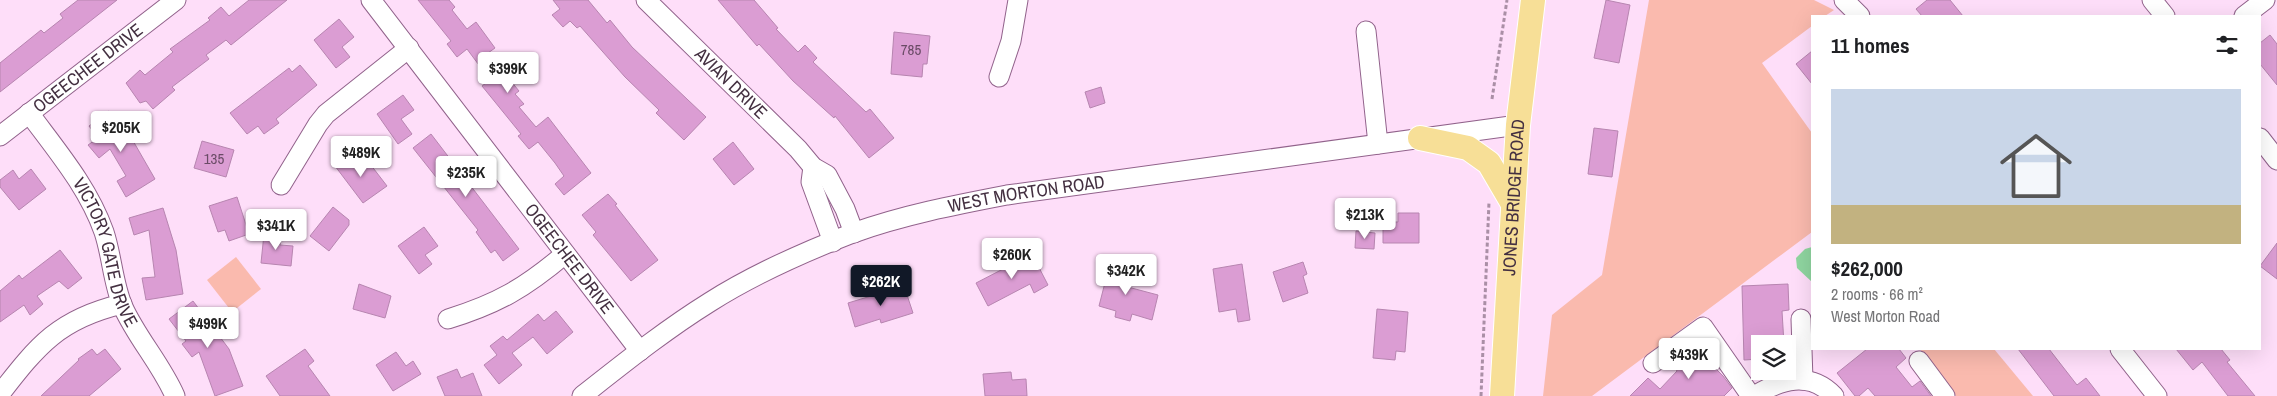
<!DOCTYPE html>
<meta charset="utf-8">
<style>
body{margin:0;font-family:"Archivo Narrow",sans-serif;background:#f2f2f2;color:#202124;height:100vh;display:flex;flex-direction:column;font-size:19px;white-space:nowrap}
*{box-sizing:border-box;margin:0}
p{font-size:16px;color:#757577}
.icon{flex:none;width:28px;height:28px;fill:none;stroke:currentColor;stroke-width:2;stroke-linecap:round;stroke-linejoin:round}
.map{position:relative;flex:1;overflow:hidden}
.sheet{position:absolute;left:1811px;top:15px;width:450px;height:335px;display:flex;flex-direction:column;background:#fff;border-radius:0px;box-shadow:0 5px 20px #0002}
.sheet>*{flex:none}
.tools{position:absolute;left:1751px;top:335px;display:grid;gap:10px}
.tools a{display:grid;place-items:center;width:45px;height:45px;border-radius:0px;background:#fff;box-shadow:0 5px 20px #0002;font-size:25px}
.price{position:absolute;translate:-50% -42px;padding:0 11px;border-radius:5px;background:#fff;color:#222;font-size:16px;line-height:32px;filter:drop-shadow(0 1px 2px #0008)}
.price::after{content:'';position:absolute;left:50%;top:30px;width:15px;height:11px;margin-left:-8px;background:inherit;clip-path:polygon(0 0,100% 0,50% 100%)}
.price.on{background:#111827;color:#fff}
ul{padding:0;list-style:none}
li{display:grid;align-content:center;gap:10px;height:265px;padding:0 20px}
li+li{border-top:1px solid #e0e0e0}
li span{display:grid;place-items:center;height:155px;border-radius:0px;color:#555}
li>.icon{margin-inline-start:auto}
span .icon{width:90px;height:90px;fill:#fffc;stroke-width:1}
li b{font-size:21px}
h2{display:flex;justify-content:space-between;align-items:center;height:60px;padding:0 20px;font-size:21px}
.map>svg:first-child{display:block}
.green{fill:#fabaae}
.water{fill:#8fd5a0}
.building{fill:#db9dd3;stroke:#b785b0}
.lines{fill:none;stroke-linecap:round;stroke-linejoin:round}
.minor-casing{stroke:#91628b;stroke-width:21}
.major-casing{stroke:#fff;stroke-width:26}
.path{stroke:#aa8fa6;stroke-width:3;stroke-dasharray:4 2.5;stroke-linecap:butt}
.minor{stroke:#fff;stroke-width:19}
.major{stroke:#f7df97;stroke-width:24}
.labels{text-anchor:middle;stroke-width:4;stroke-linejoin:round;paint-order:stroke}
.number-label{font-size:15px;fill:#6a4b66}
.street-label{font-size:18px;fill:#443041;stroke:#fff}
</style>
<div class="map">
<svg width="2277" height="396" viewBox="0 0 2277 396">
<rect width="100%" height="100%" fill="#fedef9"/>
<!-- green -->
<g class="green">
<path d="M1649,0H1814L1834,10L1825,16H1812V26L1762,63L1812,133V232L1592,396H1543L1552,315L1602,275Z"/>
<path d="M236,257L261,289L232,312L207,280Z"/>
<path d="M1920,349H1994L2033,396H1956Z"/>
</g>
<!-- water -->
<path class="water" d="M1812,247V282L1797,268L1796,258L1805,249Z"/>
<!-- building -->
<g class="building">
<path d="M78,0H117L0,92V63L41,30L44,33L63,18L60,14Z"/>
<path d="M249,0H287L231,45L226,40L206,55L209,59L172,87L175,90L153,109L146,101L140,103L126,83L140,70L145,75L173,52L170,49L210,20L208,18L221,7L229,16Z"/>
<path d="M418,0H449L455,7L452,10L467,29L476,22L495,48L488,53L519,91L515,94L524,104L519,107L536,127L548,117L591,173L564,195L555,184L564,176L555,163L538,142L529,149L518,136L521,134L482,86L490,80L467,49L457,57L447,44L451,41Z"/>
<path d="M553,0H588L607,23L610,20L632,47L706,117L684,140L656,113L659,110L625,77L580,26L577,28L570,21L563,27L552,15L560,9Z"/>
<path d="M718,0H754L778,28L776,29L798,52L805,45L817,58L813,62L866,112L870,109L894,138L869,158L835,116L834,118L793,81L759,44L757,46Z"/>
<path d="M1606,0L1630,5L1619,63L1594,58Z"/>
<path d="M1927,0H1950L1963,16H1922L1916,9Z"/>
<path d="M339,19L354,37L342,47L350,57L336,68L314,40Z"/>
<path d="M894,32L930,36L927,64H923L922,77L891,74Z"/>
<path d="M2270,35L2277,44V85L2260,64V43Z"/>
<path d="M1812,51V84L1796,64Z"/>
<path d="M300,65L317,85L276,119L279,123L264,134L258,126L247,134L230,113L289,68L292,72Z"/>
<path d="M1101,87L1105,103L1090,108L1085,92Z"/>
<path d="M403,95L414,110L401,119L412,134L398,144L377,114Z"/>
<path d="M109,111L132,139L155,179L126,197L117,181L126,176L110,149L99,158L88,145L98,138L89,126Z"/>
<path d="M1594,128L1618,131L1612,177L1588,174Z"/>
<path d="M431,134L519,249L503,261L495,250L491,253L476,232L478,230L413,148Z"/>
<path d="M202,141L234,150L226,177L194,168Z"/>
<path d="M733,142L754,169L734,185L713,159Z"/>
<path d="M350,155L358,166L367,160L387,186L363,203L335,166Z"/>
<path d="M31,169L46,189L19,210L0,187V180L13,170L19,179Z"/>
<path d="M608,194L617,204L615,205L658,260L631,281L593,235L596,232L582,215Z"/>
<path d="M237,197L249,234L229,241L225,230L218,232L209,206Z"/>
<path d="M333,207L349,220V225L329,251L310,236Z"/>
<path d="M163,208L176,250L183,294L146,300L142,278L155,277L149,230L134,235L129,218Z"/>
<path d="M1398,213H1419V243H1383V222H1398Z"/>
<path d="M424,227L438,246L425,255L432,264L419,274L398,246Z"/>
<path d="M1356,231L1375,233L1374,249L1355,248Z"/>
<path d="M264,234L281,235L280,245L293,246L291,266L261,263Z"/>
<path d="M2277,243V279L2260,266Z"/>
<path d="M60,250L82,278L68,289L59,281L37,296L43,304L30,315L24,305L0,322V291L19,275L22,279Z"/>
<path d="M1032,254L1048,285L1034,293L1030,284L988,306L976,283Z"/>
<path d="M1303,262L1307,274L1303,276L1308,293L1283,302L1273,272Z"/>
<path d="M1110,263L1129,268L1124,286L1158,295L1152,320L1132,314L1130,321L1115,317L1116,311L1099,306Z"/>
<path d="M1242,264L1250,320L1238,322L1236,309L1219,312L1213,269Z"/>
<path d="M359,284L391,296L385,318L353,309Z"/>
<path d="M1788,284L1789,310L1782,311L1784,344H1760V359L1744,360L1742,286Z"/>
<path d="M904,286L913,313L881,323L880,319L855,327L848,303Z"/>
<path d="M193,301L229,349L243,386L215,396L199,352L192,357L182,344L186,341L169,319Z"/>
<path d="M1377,309L1408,312L1405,352L1396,351L1395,360L1373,358Z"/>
<path d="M556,311L573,332L547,354L533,337L512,353L522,365L499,384L484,365L497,355L490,346L503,336L507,340L538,314L544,321Z"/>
<path d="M92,349L97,355L105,349L121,369L89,396H41L79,360L78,359Z"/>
<path d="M305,349L314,361L308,366L330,396H280L266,376Z"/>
<path d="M1692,349L1698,355L1701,354L1723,376L1732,388L1724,396H1630L1648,378L1660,389L1677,371L1673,363Z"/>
<path d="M1867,349H1899L1906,358L1896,367L1912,387L1920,381L1931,396H1875L1868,388L1859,396H1855L1837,373Z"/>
<path d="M2018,349H2049L2077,385L2086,378L2100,396H2054Z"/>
<path d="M2176,349H2221L2230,360L2227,362L2255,396H2228L2202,362L2193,370Z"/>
<path d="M396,352L406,366L413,361L421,374L393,391L376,365Z"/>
<path d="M457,369L461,378L473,373L482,396H445L437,377Z"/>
<path d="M1011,372L1012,380L1026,379L1027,396H985L983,374Z"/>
</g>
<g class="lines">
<!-- minor casing -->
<g class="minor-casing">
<g id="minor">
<path id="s1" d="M371,0L640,351"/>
<path id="s2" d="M646,0L798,149L813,167L827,175L845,209L854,233"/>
<path d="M1844,0L1860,16"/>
<path d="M2152,0L2165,16"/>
<path d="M2244,16L2265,0"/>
<path d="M1366,31L1378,144"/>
<path d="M999,77L1011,41L1018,0"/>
<path id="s3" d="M29,113C57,151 88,187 104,232C112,256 113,284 123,307C137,338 161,364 175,396"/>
<path id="s4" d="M0,136L176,0"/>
<path d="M2260,138L2277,160"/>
<path d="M813,167L811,182L833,242"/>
<path d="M281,185L318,124L326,114L409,48"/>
<path d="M448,319C497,304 525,288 565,254"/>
<path d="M1801,319L1803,380"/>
<path d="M2120,349L2157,396"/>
<path d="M1919,361L1945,396"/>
<path d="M1653,363L1703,327L1751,396"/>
<path d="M0,394C38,345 59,319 122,304"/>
<path id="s5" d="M582,396C624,363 665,330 710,302C754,274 804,252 853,233C903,215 955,205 1007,195L1518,125"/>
<path d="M1754,396C1780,380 1809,370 1834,396"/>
</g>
</g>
<!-- major casing -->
<g class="major-casing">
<g id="major">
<path d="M1420,138L1468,148L1489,163L1513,204"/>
<path id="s6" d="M1502,396L1518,125L1533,0"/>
</g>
</g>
<!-- path -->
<g class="path">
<path d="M1492,99L1507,0"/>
<path d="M1481,396L1489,202"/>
</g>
<!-- minor -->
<use href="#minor" class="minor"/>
<!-- major -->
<use href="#major" class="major"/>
</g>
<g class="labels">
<!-- number labels -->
<g class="number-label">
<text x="911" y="55">785</text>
<text x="214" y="164">135</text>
</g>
<!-- street labels -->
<g class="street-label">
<text dy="6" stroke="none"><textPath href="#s4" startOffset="111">OGEECHEE DRIVE</textPath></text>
<text dy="6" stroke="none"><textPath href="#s2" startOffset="119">AVIAN DRIVE</textPath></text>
<text dy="6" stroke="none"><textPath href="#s5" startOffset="496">WEST MORTON ROAD</textPath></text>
<text dy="6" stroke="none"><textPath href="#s6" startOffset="199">JONES BRIDGE ROAD</textPath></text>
<text dy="6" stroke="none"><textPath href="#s3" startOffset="161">VICTORY GATE DRIVE</textPath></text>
<text dy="6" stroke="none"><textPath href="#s1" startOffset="326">OGEECHEE DRIVE</textPath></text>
</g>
</g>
</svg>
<div class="tools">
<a><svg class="icon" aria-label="layers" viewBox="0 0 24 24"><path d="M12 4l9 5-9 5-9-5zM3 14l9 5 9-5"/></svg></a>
</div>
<b class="price" style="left:508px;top:94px">$399K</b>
<b class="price" style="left:121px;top:153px">$205K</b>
<b class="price" style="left:361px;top:178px">$489K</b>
<b class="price" style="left:466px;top:198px">$235K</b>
<b class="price" style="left:1365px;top:240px">$213K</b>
<b class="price" style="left:276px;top:251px">$341K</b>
<b class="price" style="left:1012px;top:280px">$260K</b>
<b class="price" style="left:1126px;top:296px">$342K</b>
<b class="price on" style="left:881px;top:307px">$262K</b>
<b class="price" style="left:208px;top:349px">$499K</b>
<b class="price" style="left:1689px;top:380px">$439K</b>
<section class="sheet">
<h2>11 homes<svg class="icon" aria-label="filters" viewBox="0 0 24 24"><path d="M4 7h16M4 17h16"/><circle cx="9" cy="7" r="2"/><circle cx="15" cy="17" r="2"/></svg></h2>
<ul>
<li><span style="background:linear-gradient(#c9d6e8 75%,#c2b280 0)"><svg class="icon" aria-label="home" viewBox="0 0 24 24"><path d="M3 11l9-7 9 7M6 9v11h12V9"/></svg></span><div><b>$262,000</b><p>2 rooms · 66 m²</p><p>West Morton Road</p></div></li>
</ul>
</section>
</div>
